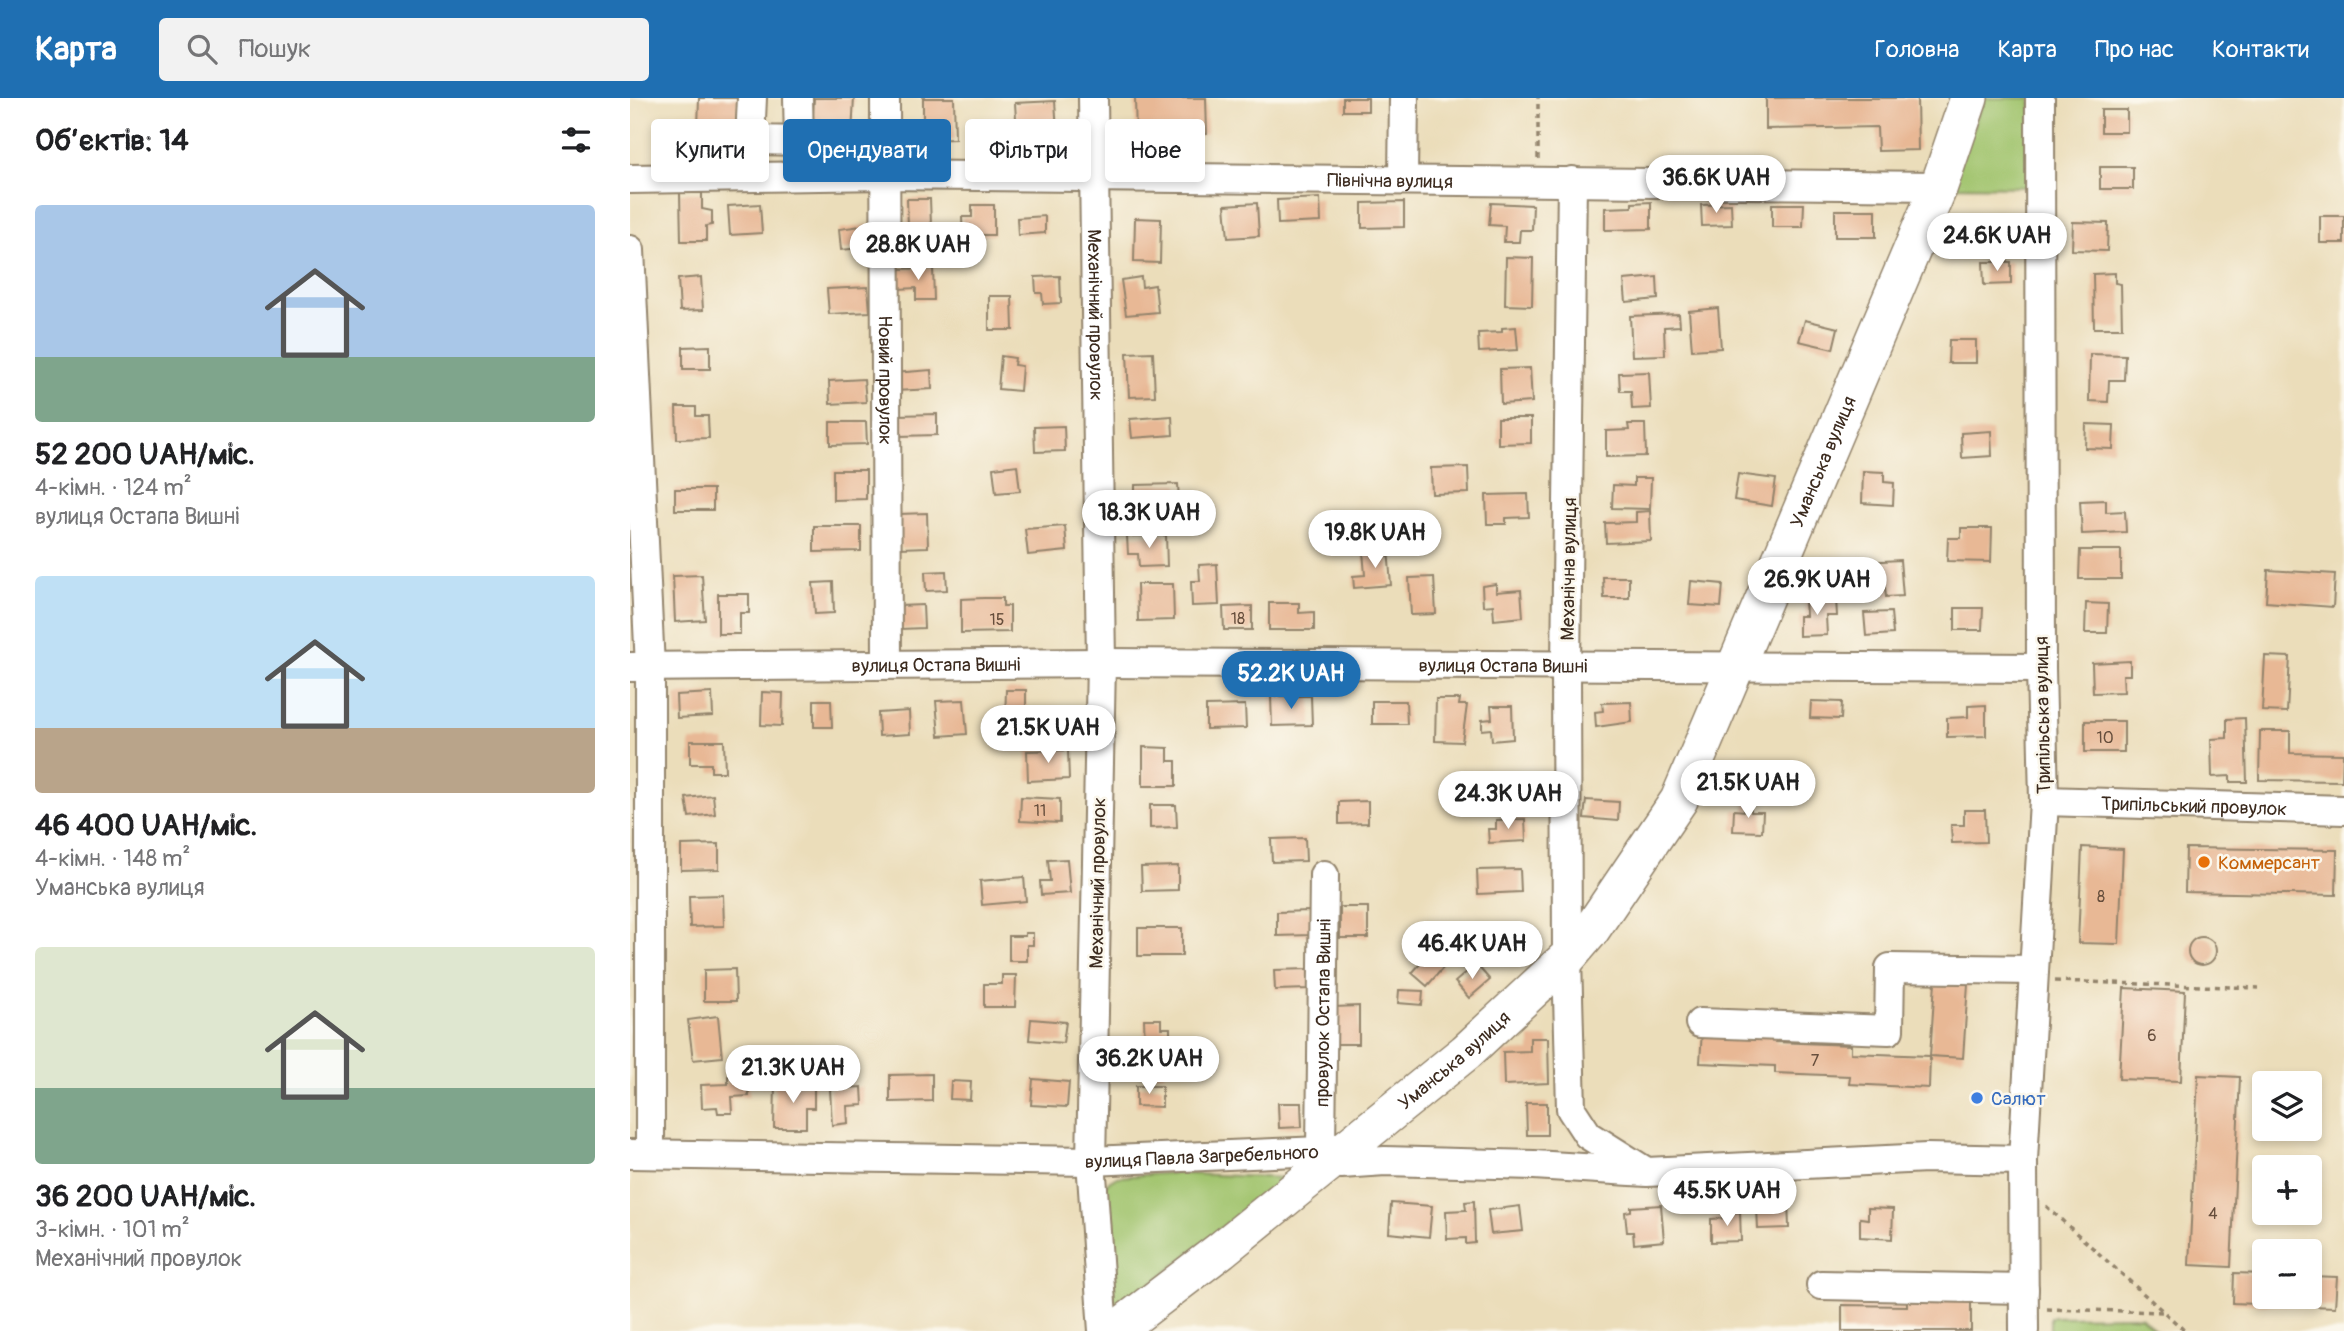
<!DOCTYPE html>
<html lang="uk">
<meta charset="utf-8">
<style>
body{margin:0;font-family:Pangolin,sans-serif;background:#f2f2f2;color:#202124;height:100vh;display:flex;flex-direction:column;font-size:26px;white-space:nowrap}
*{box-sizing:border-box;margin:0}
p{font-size:23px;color:#757577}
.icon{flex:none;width:38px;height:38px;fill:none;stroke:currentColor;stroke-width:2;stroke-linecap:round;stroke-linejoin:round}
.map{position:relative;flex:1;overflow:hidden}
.side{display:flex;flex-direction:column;background:#fff;width:630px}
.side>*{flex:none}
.hud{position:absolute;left:21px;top:21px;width:665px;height:63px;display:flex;gap:14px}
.buttons{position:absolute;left:1622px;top:973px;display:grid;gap:14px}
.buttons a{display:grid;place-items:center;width:70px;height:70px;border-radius:7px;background:#fff;box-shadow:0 4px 10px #0003;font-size:35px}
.price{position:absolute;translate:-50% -60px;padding:0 16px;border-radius:24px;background:#fff;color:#222;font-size:23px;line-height:46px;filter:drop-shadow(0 2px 4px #0008)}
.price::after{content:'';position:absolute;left:50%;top:42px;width:21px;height:16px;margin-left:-10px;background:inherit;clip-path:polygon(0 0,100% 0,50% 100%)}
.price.active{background:#1f6fb2;color:#fff}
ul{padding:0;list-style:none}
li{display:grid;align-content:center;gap:14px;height:371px;padding:0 35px}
li span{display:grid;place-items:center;height:217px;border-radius:7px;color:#555}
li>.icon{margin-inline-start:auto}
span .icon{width:126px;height:126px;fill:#fffc;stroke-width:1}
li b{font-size:30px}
h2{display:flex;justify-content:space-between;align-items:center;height:84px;padding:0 35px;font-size:30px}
.chip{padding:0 24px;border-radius:7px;background:#fff;box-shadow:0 4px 10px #0003;font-size:24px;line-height:63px}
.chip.active{background:#1f6fb2;color:#fff}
header{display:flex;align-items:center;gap:42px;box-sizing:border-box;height:98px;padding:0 35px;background:#1f6fb2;color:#fff}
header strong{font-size:33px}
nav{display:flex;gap:38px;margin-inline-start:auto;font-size:24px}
.search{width:490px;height:63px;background:#f2f2f2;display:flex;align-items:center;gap:18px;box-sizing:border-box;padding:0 24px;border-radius:7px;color:#757577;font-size:26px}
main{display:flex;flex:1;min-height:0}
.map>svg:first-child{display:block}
.green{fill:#a3c56f;stroke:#6f7846;stroke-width:2}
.building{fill:#e8b895}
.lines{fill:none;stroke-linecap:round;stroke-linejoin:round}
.minor-casing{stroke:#93846c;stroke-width:32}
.major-casing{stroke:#93846c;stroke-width:40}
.path{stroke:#93846c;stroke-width:3.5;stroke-dasharray:5 5;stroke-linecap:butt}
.minor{stroke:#fff;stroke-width:28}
.major{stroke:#fff;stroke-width:37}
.food-dot{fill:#e8710a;stroke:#fbf7ec;stroke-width:2.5}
.shop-dot{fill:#3f7fe0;stroke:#fbf7ec;stroke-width:2.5}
.labels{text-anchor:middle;stroke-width:5;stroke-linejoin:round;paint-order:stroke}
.number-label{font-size:16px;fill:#664e3c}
.street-label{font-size:19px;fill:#3b2a1e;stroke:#fbf7ec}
.food-label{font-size:19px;fill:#c56008;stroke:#fbf7ec;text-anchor:start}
.shop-label{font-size:19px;fill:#366cbe;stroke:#fbf7ec;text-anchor:start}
</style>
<header>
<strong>Карта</strong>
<div class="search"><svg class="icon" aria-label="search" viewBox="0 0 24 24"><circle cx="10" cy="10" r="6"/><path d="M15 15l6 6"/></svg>Пошук</div>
<nav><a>Головна</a><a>Карта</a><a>Про нас</a><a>Контакти</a></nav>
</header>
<main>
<section class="side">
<h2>Об’єктів: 14<svg class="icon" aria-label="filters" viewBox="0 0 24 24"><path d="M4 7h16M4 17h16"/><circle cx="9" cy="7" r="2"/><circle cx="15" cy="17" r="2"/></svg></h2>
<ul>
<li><span style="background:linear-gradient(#a9c7e8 70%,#7fa58c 0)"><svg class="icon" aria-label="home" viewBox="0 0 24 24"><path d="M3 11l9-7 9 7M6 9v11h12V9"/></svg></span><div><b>52 200 UAH/міс.</b><p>4-кімн. · 124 m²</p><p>вулиця Остапа Вишні</p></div></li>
<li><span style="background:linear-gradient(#bfe0f5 70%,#b9a48a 0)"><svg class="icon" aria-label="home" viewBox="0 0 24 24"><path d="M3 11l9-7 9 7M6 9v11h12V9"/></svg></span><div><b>46 400 UAH/міс.</b><p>4-кімн. · 148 m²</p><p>Уманська вулиця</p></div></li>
<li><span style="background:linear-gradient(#dfe7d0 65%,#7fa58c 0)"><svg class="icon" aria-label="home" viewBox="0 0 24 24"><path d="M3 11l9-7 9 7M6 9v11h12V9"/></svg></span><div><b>36 200 UAH/міс.</b><p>3-кімн. · 101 m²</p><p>Механічний провулок</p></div></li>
</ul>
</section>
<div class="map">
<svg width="1714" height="1233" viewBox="0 0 1714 1233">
<rect width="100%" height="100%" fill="#fbf7ec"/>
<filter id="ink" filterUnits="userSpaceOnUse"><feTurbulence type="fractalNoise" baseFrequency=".0143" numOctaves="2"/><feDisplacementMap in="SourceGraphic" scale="14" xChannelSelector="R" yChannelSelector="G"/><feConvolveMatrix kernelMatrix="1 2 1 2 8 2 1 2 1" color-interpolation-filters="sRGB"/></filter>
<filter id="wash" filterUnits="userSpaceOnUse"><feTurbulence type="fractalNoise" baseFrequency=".00686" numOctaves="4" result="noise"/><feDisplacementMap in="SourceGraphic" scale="28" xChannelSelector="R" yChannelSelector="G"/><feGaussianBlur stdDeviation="1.57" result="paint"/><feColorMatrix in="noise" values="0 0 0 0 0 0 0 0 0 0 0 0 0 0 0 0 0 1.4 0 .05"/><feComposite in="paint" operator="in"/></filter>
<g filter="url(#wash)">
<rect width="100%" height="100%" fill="#ebddba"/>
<!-- green -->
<g class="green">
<path d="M1354,0H1401L1404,89L1320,88Z"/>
<path d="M539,1075L653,1080L483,1217L474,1087L487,1079Z"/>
<path d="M1511,1218L1526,1233H1420V1219Z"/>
</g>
<g id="blocks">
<!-- building -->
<g class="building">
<path d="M69,0H108L107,31L68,30Z"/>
<path d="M184,0H224L222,36L182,34Z"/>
<path d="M293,0H324L325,41L293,42Z"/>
<path d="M505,0H576L577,36L506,39Z"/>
<rect x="713" y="0" width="25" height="13"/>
<path d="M1136,0H1287L1288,52L1248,53L1247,29L1136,31Z"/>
<path d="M425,3L427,34L387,36L385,5Z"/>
<rect x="1471" y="12" width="26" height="22"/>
<rect x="1470" y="69" width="33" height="22"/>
<path d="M50,95H72V111L82,113V127L76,128V143H51Z"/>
<path d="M690,100L691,124L648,126L647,102Z"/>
<path d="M277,101H300L301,127L278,128Z"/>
<path d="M774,104V129L732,130V105Z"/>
<path d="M1021,104V131L975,132V110L1002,109V105Z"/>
<path d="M627,105L629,138L598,140L595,107Z"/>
<path d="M861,105L903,107L902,132H890L889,144H874L875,128L859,127Z"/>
<path d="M130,106L132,135L100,137L98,108Z"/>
<path d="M1101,106L1102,127L1072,128L1071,107Z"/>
<path d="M1142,106H1174L1173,129H1142Z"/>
<path d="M342,107H364V137H346L347,143H333L332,119H342Z"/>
<rect x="1205" y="112" width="41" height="27"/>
<path d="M415,118V135L388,137L387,120Z"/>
<rect x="1690" y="118" width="24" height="27"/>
<path d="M505,120L531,121L530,165L504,164Z"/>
<path d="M1443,124L1478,125L1477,153L1442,152Z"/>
<path d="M239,127L241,149L211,152L209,131Z"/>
<path d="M876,159L903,160L902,208L875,207Z"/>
<path d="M1353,164H1381V186L1354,187Z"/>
<path d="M303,170L304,202H286V190L268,191L267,171Z"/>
<path d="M1485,175V185L1491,186L1492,230H1464L1463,176Z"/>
<path d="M430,178L431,205L413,206L412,195H406L405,179Z"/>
<path d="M71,179L73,212L50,213L48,181Z"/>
<path d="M511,179L512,189L525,187L528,214L496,217L491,182Z"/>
<path d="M1027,179L1028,201L996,204L994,182Z"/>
<path d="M238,189L240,214L199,216L197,191Z"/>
<path d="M359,198H382L383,232H359Z"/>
<path d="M1088,210L1091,250L1062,252L1059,213Z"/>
<path d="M1049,216L1050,228L1034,229L1035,257L1002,258L1000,218Z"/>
<path d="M1175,222L1208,230L1203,251L1169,243Z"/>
<path d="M886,229L888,252L849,254L848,235L872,234V230Z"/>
<path d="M1319,242H1346V265H1318Z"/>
<path d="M80,248V271H53V249Z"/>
<path d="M523,254L525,298L499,299L497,255Z"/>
<path d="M1460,256L1495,257L1494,282H1479L1478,304L1459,303Z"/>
<path d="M371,258L385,260L384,267L392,268L390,293L368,291Z"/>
<path d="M900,270L902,304L871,306L870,271Z"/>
<path d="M301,272L302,291L265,293L264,275Z"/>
<path d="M1019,274L1021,310L1002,311L1001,293H990L989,275Z"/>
<path d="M234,281L236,304L200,306L199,283Z"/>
<path d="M46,309H66V318H78L79,340L47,341Z"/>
<path d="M307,316V337L269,338L268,317Z"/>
<path d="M542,318L543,337L502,340L500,321Z"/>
<path d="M868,320H901V345L868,346Z"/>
<path d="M200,324H236L237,346L200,347Z"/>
<path d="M998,326H1015L1016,358L976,359V333L999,332Z"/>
<path d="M1456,326L1484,327L1483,351L1455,350Z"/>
<path d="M434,328L435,353L405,354L404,329Z"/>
<path d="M1361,333L1362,358L1332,360L1331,335Z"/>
<path d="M387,367L390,393L366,395L363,370Z"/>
<path d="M838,369L839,395L802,396L801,370Z"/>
<path d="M203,372H236V401L203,402Z"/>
<path d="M1233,373L1254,374V384L1264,385L1263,407L1232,405Z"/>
<path d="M1108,376L1146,381L1142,408L1104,402Z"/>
<path d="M1004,380H1021L1020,411L982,410L983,387L1004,388Z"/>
<path d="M548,386L549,402L534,403V408H528V420H505V387Z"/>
<rect x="45" y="391" width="38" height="21"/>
<path d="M898,396L899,419L876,420V426H857L856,397Z"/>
<path d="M1476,402V414L1495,413L1496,434L1452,436L1450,403Z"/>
<path d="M1020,413L1021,443L976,445L975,425L1006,424V414Z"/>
<path d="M297,415L298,449L270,450L269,416Z"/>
<path d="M184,428H231V453L184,454Z"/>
<path d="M435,428L437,453L398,457L395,431Z"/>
<path d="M1331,430H1362L1361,464L1317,463L1318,440H1331Z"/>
<path d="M536,437L537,468L509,469L508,456H498L497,438Z"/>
<path d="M758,451L761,487L724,490L723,478L735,477L733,453Z"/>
<path d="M1450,452H1491V481H1449Z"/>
<path d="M1270,462L1273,498L1256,499L1254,480L1236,481L1235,464Z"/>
<path d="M587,466L589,507L562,508L561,483H570L569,467Z"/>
<path d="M1638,472L1705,476L1703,509L1636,504Z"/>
<path d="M316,473L317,492L296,493L295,474Z"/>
<path d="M72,477L75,522L45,524L43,478Z"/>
<path d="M804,479L806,516L781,517L779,480Z"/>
<path d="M973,479H999V500H974Z"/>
<path d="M1061,483L1093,486L1091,509L1059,507Z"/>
<path d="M203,484L204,515L185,516L183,485Z"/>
<path d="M507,486H543L544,522L508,523Z"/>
<path d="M866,486V494L891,492L893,519L864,522L863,507L853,508L852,488Z"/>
<path d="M88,496H119V515H110V536H88Z"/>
<path d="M354,500H373V508H380V534L331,535V501Z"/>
<path d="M1206,501L1207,518H1196L1197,537L1169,538V518H1176L1175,502Z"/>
<path d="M639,505H669V515L684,514V532H639Z"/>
<path d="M1456,505L1478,506L1477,535H1455Z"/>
<path d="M293,507L294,530L270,531L269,508Z"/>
<path d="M622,508V532H594L593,509Z"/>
<path d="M1325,510H1353L1352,532H1325Z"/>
<path d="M1261,514L1263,536L1236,538L1234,515Z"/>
<path d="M1635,558L1660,559L1657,614L1632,613Z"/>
<path d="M1500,563V577H1493L1494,594L1463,595L1462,565Z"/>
<path d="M376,592H396V624H375Z"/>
<path d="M132,594L153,595L152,628L131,627Z"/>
<path d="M82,595L83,618L47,620L46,597Z"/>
<path d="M641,598H681L682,627L642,628Z"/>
<path d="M806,601H830L829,607H837L832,644L805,643Z"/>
<path d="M184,602H201L202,629H184Z"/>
<path d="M334,602L337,636L309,638L306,603Z"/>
<path d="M742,603H776L777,626H742Z"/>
<path d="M1181,603L1212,604L1211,621L1180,620Z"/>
<path d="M1001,604L1002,624L966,629L965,614L973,613L972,605Z"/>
<path d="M615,607L616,630L576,631V608Z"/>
<path d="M1356,607V638L1317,639V620L1338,619V608Z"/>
<path d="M861,608H882L883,641L862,643L861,631L852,632V622L862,621Z"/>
<path d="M279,613L280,636L249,638L248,615Z"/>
<path d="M1615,620L1617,684H1600V678L1582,679L1581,641L1597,640V621Z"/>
<rect x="1455" y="623" width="39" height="31"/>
<path d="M1630,633H1660V655L1713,656L1712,683L1629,682Z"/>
<path d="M60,643H94L95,674H81V666H60Z"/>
<path d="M513,649L538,650V663H546V688H513Z"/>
<path d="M438,652L439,681L398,683L397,653Z"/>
<path d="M83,697L85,716L59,719L56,700Z"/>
<path d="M391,699L430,701V725L390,723Z"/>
<path d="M956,702L989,704L988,723L954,720Z"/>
<path d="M738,703V725L709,726V704Z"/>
<path d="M1115,705H1121V714H1133L1132,734L1103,733L1104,712L1115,713Z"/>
<path d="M520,707H546L547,729L520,730Z"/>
<path d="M1334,712H1355L1356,744L1322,745L1321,727H1334Z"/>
<path d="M895,721L896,743L859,745L858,731H866V722Z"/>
<path d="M675,740L676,763L642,764L641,741Z"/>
<path d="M89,746V771L51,772V747Z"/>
<path d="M1452,749L1493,751L1489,846L1448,845Z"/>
<path d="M1556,750L1707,752L1706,797L1555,794Z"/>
<path d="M437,761L440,795L411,797L410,783H420L418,762Z"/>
<path d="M548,768V792L512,793L511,769Z"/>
<path d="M890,771L891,794L848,796L847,772Z"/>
<path d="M394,779L396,803L352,807L350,783Z"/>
<path d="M93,797L94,828L60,829L59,798Z"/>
<rect x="710" y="809" width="28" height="31"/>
<path d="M680,813L681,837L647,838V814Z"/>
<rect x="508" y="830" width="44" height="28"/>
<path d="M395,835H403V847H397V863H379V838H395Z"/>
<circle cx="1572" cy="853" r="14"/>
<path d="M798,857L813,870L797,888L782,875Z"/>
<path d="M846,866L860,882L839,900L825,884Z"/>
<path d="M105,871L106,903H74V872Z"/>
<path d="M680,871V891L645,892L644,872Z"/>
<path d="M372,877H386L385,909H354V886H372Z"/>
<path d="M1305,884L1338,886L1333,960L1300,958Z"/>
<path d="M1494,890L1555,893L1551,983L1489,981Z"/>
<path d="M769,892L793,893L792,907L768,905Z"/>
<path d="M729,908V946H704V909Z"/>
<path d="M88,918L92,959L63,962L58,922Z"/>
<path d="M401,921L436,924L433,945L399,942Z"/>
<path d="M514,921H531V930H540V947L515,948Z"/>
<path d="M1072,932L1147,935L1146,944L1221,947V955L1300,958L1299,990L1219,986L1220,978L1145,975V968L1070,965Z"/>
<path d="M900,940H918L919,985L874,987L873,954L900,953Z"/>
<path d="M513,955H534V976H505V958H513Z"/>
<path d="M302,976V1003L260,1004V977Z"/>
<path d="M118,977L119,998L101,999L102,1015H88L87,1009L72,1010L71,987L98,986V978Z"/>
<path d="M1568,977L1610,979L1601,1169L1559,1167Z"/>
<path d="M403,981L439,984L437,1009L401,1007Z"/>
<path d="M321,983L341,984L340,1002L320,1001Z"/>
<path d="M145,987H184V1010H176V1030H144Z"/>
<path d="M506,988H532V1009L506,1008Z"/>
<path d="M232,989L233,1007L217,1008L218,1025L202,1027L200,991Z"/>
<path d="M648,1005H671L672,1029L649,1030Z"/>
<path d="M896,1005H917V1037H897Z"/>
<path d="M1158,1102L1159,1130L1128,1131L1127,1109H1135V1103Z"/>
<path d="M844,1103L845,1145L836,1146V1140L817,1141L816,1113L836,1112L835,1104Z"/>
<path d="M761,1105L802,1108L799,1139L759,1135Z"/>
<path d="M1031,1107L1034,1143L1004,1146L1003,1134H997L995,1114L1001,1113V1109Z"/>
<path d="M890,1108L893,1133L861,1136L858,1112Z"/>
<path d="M1238,1110L1263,1111L1262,1141L1230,1139V1120L1238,1121Z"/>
<path d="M1110,1114L1111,1143L1081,1144V1121L1096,1120L1095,1115Z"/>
<path d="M1604,1175L1634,1176V1199H1680V1178L1707,1179L1705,1209L1603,1205Z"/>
<path d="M1277,1199L1341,1200V1233H1212V1207L1277,1208Z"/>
</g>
</g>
</g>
<g filter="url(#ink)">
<use href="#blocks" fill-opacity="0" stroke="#93846c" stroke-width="2"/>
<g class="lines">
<!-- minor casing -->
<g class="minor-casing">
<g id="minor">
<path d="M122,0L120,42L174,43L210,77"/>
<path d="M168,0L169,43"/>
<path id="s1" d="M255,0L257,565"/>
<path id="s2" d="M463,0L471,565L461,1063L473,1233"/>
<path d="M773,80L774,0"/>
<path id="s3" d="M0,81L255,77L1309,88"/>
<path d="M942,83L936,568L937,860L941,1011L958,1037L1015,1073"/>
<path d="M0,152L20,569V1056"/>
<path id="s4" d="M0,569L471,565L1411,570"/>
<path id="s5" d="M1414,703L1714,712"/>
<path d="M1070,925L1259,932L1260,870L1404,872"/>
<path id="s6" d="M691,1053L694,777"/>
<path id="s7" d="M0,1056L461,1063L691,1053L711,1066L755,1063L904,1067L1017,1074L1297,1060L1393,1062"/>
<path d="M1191,1187L1394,1191"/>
<path d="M1394,1233L1393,1062L1414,703L1411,570L1410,0"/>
</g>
</g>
<!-- major casing -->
<g class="major-casing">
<g id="major">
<path id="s8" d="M485,1233L591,1152L836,954L937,860L961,832L1049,702L1309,88L1339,0"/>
</g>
</g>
<!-- path -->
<g class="path">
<path d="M908,61V0"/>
<path d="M1425,883L1629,890"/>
<path d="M1416,1108L1555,1233"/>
<path d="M1417,1211L1532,1214"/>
</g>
<!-- minor -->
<use href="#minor" class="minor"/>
<!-- major -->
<use href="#major" class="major"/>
</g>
</g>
<!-- markers -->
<circle class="food-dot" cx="1574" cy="764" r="7"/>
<circle class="shop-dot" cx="1347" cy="1000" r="7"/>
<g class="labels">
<!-- number labels -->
<g class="number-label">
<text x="608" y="526">18</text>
<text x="367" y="527">15</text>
<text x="1475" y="645">10</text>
<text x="410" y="718">11</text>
<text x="1471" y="804">8</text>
<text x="1522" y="943">6</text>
<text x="1185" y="968">7</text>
<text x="1583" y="1121">4</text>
</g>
<!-- street labels -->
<g class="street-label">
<text dy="7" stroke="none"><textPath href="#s3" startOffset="760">Північна вулиця</textPath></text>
<text dy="7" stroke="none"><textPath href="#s2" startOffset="217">Механічний провулок</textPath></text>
<text dy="7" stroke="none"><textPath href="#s1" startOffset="282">Новий провулок</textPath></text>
<text dy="7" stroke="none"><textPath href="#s8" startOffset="1148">Уманська вулиця</textPath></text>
<text transform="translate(938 471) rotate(-89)" y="7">Механічна вулиця</text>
<text dy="7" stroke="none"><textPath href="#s4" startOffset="306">вулиця Остапа Вишні</textPath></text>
<text dy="7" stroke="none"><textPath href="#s4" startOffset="873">вулиця Остапа Вишні</textPath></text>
<text transform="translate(1412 617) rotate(-91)" y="7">Трипільська вулиця</text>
<text dy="7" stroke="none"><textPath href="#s5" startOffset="150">Трипільський провулок</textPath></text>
<text transform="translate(467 785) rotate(-89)" y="7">Механічний провулок</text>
<text dy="7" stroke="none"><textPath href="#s6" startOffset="138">провулок Остапа Вишні</textPath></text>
<text dy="7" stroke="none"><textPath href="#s8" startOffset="434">Уманська вулиця</textPath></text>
<text dy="7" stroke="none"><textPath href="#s7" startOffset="572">вулиця Павла Загребельного</textPath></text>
</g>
<!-- food labels -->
<g class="food-label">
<text x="1588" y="771">Коммерсант</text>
</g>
<!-- shop labels -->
<g class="shop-label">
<text x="1361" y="1007">Салют</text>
</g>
</g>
</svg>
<div class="buttons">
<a><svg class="icon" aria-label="layers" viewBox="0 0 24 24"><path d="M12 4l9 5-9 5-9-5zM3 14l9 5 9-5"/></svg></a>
<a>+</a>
<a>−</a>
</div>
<b class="price" style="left:1086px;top:117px">36.6K UAH</b>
<b class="price" style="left:1367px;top:175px">24.6K UAH</b>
<b class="price" style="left:288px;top:184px">28.8K UAH</b>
<b class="price" style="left:519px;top:452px">18.3K UAH</b>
<b class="price" style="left:745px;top:472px">19.8K UAH</b>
<b class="price" style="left:1187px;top:519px">26.9K UAH</b>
<b class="price active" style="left:661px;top:613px">52.2K UAH</b>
<b class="price" style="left:418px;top:667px">21.5K UAH</b>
<b class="price" style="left:1118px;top:722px">21.5K UAH</b>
<b class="price" style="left:878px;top:733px">24.3K UAH</b>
<b class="price" style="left:842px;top:883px">46.4K UAH</b>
<b class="price" style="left:519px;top:998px">36.2K UAH</b>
<b class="price" style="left:163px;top:1007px">21.3K UAH</b>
<b class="price" style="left:1097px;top:1130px">45.5K UAH</b>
<div class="hud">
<a class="chip">Купити</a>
<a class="chip active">Орендувати</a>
<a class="chip">Фільтри</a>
<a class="chip">Нове</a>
</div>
</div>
</main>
